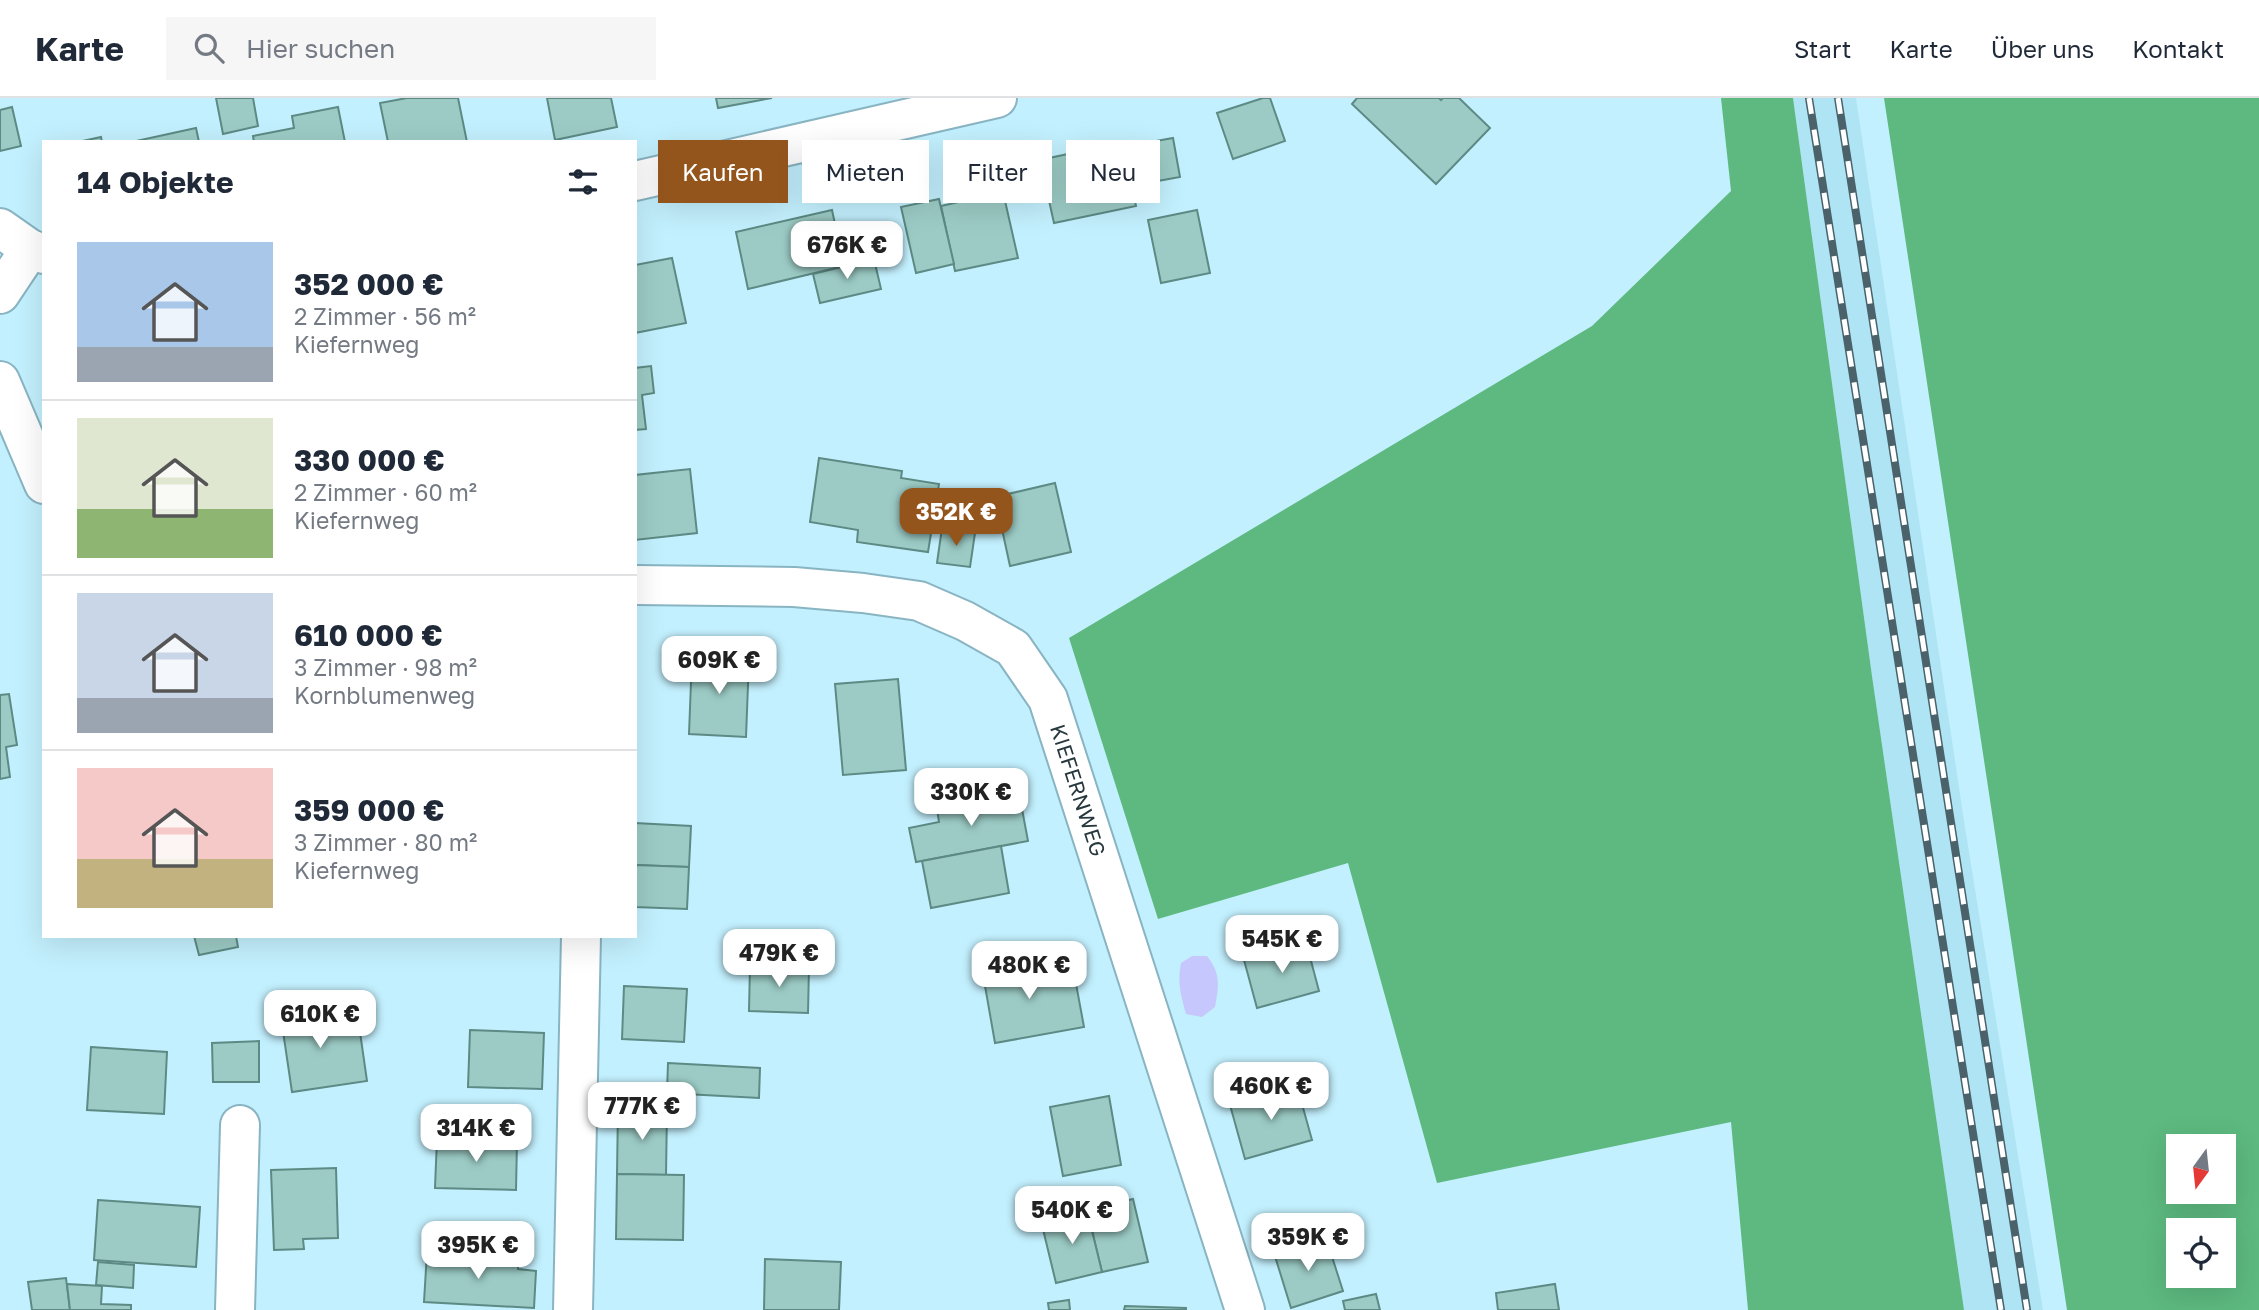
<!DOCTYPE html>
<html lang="de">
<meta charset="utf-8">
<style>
body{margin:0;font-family:"Golos Text",sans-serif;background:#f6f6f7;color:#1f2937;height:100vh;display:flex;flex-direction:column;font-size:26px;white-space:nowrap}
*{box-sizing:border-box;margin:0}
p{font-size:23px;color:#747a83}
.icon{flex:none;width:38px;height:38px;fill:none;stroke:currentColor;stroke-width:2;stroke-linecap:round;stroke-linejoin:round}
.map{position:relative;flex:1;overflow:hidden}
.sheet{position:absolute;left:42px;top:42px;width:595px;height:798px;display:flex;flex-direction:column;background:#fff;border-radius:0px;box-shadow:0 7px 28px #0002}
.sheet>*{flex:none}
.banner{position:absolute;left:658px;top:42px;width:665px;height:63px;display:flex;gap:14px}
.needle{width:46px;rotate:195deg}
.buttons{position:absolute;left:2166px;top:1036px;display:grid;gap:14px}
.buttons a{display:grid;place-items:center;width:70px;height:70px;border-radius:0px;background:#fff;box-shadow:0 7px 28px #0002;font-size:35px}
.price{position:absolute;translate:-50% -60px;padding:0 16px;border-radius:14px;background:#fff;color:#222;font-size:23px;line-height:46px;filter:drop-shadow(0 2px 4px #0008)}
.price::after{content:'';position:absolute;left:50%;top:42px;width:21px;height:16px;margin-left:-10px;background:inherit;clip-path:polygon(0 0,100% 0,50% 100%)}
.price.current{background:#94551d;color:#fff}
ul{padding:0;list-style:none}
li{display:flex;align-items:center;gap:21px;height:175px;padding:0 35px}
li+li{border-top:2px solid #e0e1e3}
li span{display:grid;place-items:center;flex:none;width:196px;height:140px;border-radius:0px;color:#555}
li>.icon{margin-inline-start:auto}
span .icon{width:84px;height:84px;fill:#fffc;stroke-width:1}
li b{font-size:30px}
h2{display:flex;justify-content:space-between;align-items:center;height:84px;padding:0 35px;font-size:30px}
.chip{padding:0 24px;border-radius:0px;background:#fff;box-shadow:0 7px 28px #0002;font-size:24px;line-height:63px}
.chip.current{background:#94551d;color:#fff}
header{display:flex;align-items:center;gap:42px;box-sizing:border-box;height:98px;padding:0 35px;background:#fff;border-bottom:2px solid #e0e1e3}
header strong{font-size:33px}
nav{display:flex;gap:38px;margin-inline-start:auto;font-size:24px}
.search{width:490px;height:63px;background:#f6f6f7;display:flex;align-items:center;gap:18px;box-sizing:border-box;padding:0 24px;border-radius:0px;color:#747a83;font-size:26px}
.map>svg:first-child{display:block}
.built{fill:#afe4f5}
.forest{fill:#5db97f;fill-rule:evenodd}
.water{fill:#c6c7fc}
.building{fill:#9ccbc5;stroke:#5d8a84;stroke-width:2}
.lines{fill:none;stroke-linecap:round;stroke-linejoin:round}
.minor-casing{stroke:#89b4c2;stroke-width:42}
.minor{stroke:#fff;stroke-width:38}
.rail-casing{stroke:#4b626a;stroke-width:8}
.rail{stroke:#fff;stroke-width:5;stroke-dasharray:16;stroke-linecap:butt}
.labels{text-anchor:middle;stroke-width:6;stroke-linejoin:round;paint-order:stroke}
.street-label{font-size:21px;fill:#27383e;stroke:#fff}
</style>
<header>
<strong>Karte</strong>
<div class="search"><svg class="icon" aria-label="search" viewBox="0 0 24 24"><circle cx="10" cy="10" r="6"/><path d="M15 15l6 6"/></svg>Hier suchen</div>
<nav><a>Start</a><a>Karte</a><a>Über uns</a><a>Kontakt</a></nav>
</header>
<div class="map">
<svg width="2259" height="1212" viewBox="0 0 2259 1212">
<rect width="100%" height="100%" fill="#c3f0fe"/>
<!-- built -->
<path class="built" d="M1793,0H1856L1964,723L2043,1212H1964L1872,578Z"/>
<!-- forest -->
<g class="forest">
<path d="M1721,0H1793L1872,578L1964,1212H1748L1731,1024L1437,1085L1348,765L1158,821L1069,540L1592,228L1731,93Z"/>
<path d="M1884,0H2259V1212H2067ZM2179,1048H2224V1094H2179ZM2179,1132H2224V1178H2179Z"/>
</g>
<!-- water -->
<path class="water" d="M1192,858H1207C1221,876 1219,888 1215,909L1202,919L1186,916C1181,898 1177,884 1181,865Z"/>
<!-- building -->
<g class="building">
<path d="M216,0H253L258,28L223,36Z"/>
<path d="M407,0H458L467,44H388L380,5Z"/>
<path d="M547,0H611L617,29L555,42Z"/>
<path d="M716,0H772L718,10Z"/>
<path d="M1263,0H1270L1285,43L1233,61L1217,15Z"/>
<path d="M1357,0H1439L1441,2L1443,0H1459L1490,30L1436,86L1352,6Z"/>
<path d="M12,9L21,48L0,53V12Z"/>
<path d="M338,9L345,44H254L253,38L294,30L292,18Z"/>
<path d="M196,30L199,44H136V43Z"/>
<path d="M101,39L102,44H78Z"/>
<path d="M1173,40L1180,79L1141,86L1134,47Z"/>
<path d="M1123,44L1136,108L1054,125L1040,62Z"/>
<path d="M1003,94L1018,160L955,173L941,108Z"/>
<path d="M939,101L954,166L916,175L901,109Z"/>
<path d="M832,112L844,168L748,191L736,134Z"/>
<path d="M1197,112L1210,175L1161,185L1148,122Z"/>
<path d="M672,160L686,225L635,235V167Z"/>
<path d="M874,161L881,191L820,205L813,176Z"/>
<path d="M651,268L654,295L642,297L646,331L635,332V270Z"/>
<path d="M819,360L902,373L901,380L939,386L928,454L857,444L858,432L810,424Z"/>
<path d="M690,371L697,435L635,442V377Z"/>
<path d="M1055,385L1071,454L1010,468L995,399Z"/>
<path d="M942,430L975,435L970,469L937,465Z"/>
<path d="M692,558L749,561L746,639L689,636Z"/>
<path d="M898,581L906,672L843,677L835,586Z"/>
<path d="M9,596L17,647L6,649L10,679L0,681V597Z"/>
<path d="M1019,695L1028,743L916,764L909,730L939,724L937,711Z"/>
<path d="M635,725L691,728L689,769L635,767Z"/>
<path d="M1001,748L1009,795L931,810L922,763Z"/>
<path d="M635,767L689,769L687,811L635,809Z"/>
<path d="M194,838H236L238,849L199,857Z"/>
<path d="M1306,844L1319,893L1257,910L1244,862Z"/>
<path d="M1024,857L1029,883L1074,875L1084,929L995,945L981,865Z"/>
<path d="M750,867L809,869L808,915L749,913Z"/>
<path d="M624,888L687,891L684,944L622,941Z"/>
<path d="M331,905L336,937L360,934L367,983L292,994L280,913Z"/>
<path d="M470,932L544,935L542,991L468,989Z"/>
<path d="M259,943V984H213L212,945Z"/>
<path d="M91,949L167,954L164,1016L87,1012Z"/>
<path d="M668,965L760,970L759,1000L667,995Z"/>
<path d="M1297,988L1312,1042L1245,1061L1230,1007Z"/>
<path d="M1109,998L1121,1067L1063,1078L1050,1009Z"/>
<path d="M618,1010L667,1011L666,1077L617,1076Z"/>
<path d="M437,1040L517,1043L516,1092L435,1090Z"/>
<path d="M336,1070L338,1140L303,1141L304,1151L274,1152L271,1072Z"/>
<path d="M617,1076L684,1077L683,1142L616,1141Z"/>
<path d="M1133,1101L1148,1164L1102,1174L1087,1112Z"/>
<path d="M98,1102L200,1109L196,1169L94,1162Z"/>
<path d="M1087,1112L1102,1174L1056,1185L1041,1123Z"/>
<path d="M1326,1140L1343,1193L1291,1210L1274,1155Z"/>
<path d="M427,1154L518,1160V1171L536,1173L534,1210L424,1204Z"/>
<path d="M765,1161L841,1164L839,1212H764Z"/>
<path d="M98,1164L134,1167L133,1190L96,1187Z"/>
<path d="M66,1180L70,1212H32L28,1184Z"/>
<path d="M67,1186L102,1188L101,1206L131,1207V1212H70Z"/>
<path d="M1555,1186L1559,1212H1498L1496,1195Z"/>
<path d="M1376,1196L1380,1212H1345L1343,1203Z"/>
<path d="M1069,1202L1070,1212H1049L1048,1205Z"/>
<path d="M1125,1208L1186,1210V1212H1124Z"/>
</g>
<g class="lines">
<!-- minor casing -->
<g class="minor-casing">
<g id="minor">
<path d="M635,83L997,0"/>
<path d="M0,130L30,151L44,156"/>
<path d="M0,196L30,151"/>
<path d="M0,283L44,386"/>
<path id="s1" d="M635,487L794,489L863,495L919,503L965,523L1013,550L1048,601L1245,1212"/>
<path d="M235,1212L240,1027"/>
<path d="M573,1212L581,838"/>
</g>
</g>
<!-- minor -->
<use href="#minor" class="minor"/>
<!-- rail casing -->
<g class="rail-casing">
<g id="rail">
<path d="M1809,0L2001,1212"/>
<path d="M1838,0L2027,1212"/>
</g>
</g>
<!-- rail -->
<use href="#rail" class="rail"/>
</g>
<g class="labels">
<!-- street labels -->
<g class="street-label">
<text dy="7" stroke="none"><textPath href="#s1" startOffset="548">KIEFERNWEG</textPath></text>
</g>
</g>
</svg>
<div class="buttons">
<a><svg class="needle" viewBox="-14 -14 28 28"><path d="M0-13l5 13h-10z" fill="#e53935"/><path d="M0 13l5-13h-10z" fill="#747a83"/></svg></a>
<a><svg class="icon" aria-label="locate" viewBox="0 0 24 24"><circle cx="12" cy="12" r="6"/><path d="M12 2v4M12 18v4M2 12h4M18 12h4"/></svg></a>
</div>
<b class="price" style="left:847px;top:183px">676K €</b>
<b class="price current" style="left:956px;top:450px">352K €</b>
<b class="price" style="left:719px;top:598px">609K €</b>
<b class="price" style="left:971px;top:730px">330K €</b>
<b class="price" style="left:1282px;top:877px">545K €</b>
<b class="price" style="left:779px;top:891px">479K €</b>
<b class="price" style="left:1029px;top:903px">480K €</b>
<b class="price" style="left:320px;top:952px">610K €</b>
<b class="price" style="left:1271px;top:1024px">460K €</b>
<b class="price" style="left:642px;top:1044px">777K €</b>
<b class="price" style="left:476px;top:1066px">314K €</b>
<b class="price" style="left:1072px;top:1148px">540K €</b>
<b class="price" style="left:1308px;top:1175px">359K €</b>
<b class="price" style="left:478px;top:1183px">395K €</b>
<div class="banner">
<a class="chip current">Kaufen</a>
<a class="chip">Mieten</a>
<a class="chip">Filter</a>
<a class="chip">Neu</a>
</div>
<section class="sheet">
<h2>14 Objekte<svg class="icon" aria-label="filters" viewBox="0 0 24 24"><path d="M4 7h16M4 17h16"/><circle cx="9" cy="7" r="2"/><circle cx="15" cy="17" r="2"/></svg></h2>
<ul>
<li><span style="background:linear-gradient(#a9c7e8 75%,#9aa5b1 0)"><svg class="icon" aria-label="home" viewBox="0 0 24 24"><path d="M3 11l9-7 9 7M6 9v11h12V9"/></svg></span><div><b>352 000 €</b><p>2 Zimmer · 56 m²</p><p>Kiefernweg</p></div></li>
<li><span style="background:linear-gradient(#dfe7d0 65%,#8fb573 0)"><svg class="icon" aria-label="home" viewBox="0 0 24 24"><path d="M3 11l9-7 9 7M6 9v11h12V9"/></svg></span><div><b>330 000 €</b><p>2 Zimmer · 60 m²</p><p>Kiefernweg</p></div></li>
<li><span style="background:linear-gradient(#c9d6e8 75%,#9aa5b1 0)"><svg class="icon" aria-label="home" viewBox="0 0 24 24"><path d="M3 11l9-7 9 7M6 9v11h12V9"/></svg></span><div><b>610 000 €</b><p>3 Zimmer · 98 m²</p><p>Kornblumenweg</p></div></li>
<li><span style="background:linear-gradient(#f6c9c9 65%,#c2b280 0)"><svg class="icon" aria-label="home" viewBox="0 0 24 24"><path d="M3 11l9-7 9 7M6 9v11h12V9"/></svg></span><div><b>359 000 €</b><p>3 Zimmer · 80 m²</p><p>Kiefernweg</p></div></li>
</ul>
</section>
</div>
